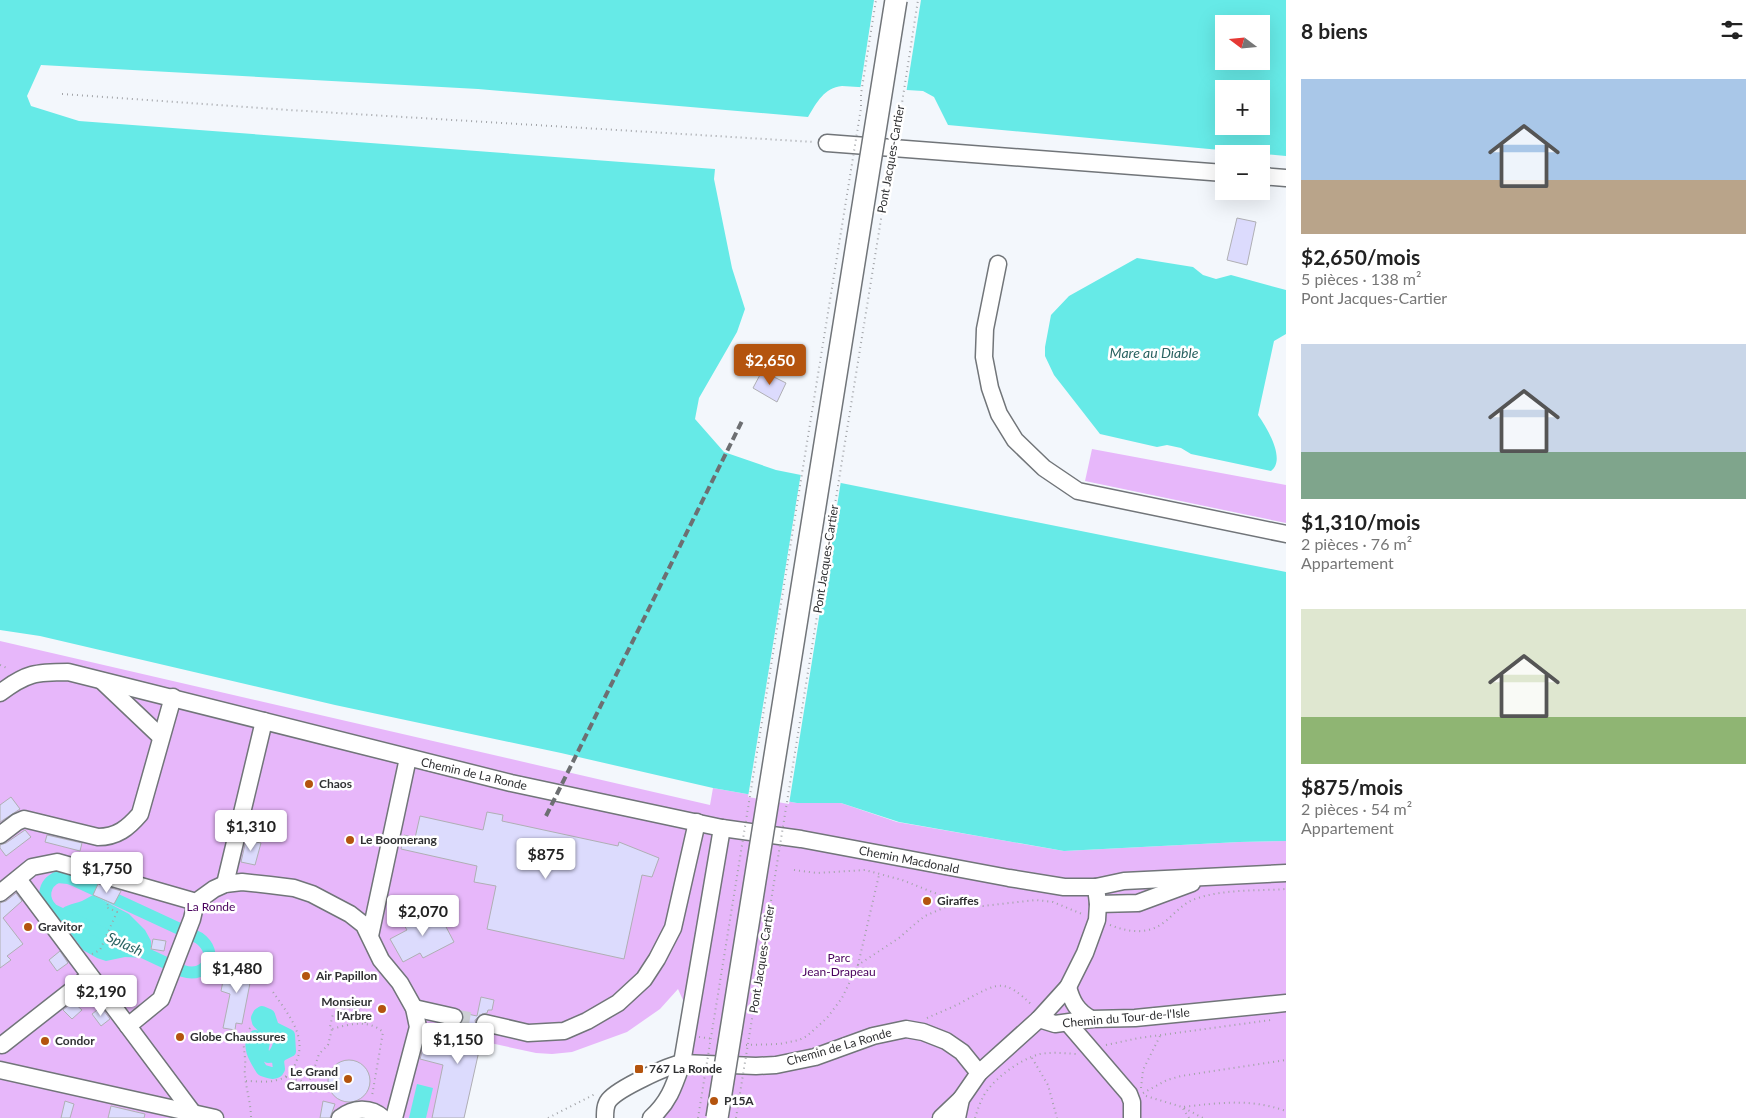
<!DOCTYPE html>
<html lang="fr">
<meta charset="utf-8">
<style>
body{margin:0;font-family:Lato,sans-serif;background:#f2f2f2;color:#222;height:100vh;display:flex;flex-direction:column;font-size:19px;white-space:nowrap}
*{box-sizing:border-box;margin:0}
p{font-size:16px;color:#767676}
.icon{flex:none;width:28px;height:28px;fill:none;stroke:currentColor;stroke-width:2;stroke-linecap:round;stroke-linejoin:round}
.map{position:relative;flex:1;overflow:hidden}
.drawer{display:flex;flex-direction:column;background:#fff;width:475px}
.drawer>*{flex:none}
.needle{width:32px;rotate:286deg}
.buttons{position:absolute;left:1215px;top:15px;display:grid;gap:10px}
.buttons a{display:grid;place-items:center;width:55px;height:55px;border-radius:0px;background:#fff;box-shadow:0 5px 20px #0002;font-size:25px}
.price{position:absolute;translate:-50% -42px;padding:0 11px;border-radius:5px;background:#fff;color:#222;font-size:16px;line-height:32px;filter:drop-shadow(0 1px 2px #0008)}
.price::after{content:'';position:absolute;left:50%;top:30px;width:15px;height:11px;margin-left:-8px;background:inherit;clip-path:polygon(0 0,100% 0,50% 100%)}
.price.current{background:#b4540e;color:#fff}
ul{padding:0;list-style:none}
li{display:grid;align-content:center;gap:10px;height:265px;padding:0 15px}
li span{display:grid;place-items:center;height:155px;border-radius:0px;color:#555}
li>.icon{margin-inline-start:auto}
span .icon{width:90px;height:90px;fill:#fffc;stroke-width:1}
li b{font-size:21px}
h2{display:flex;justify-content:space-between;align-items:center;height:60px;padding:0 15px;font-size:21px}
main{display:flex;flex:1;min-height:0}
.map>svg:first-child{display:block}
.green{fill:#e7b7fa}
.water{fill:#66eae7;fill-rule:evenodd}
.pier{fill:#f3f7fc}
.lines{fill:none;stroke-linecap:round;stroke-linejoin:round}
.canal{stroke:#66eae7;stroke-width:12}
.building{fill:#dcdbfd;stroke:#afafb4}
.minor-tunnel{stroke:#cccfd4;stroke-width:16;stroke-dasharray:16 8;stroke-linecap:butt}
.minor-casing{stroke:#717579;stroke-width:19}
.path{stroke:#a1a3a7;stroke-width:2;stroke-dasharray:1 4;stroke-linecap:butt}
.minor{stroke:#fff;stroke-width:16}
.rail{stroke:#6d6f72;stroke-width:4;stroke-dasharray:8 4;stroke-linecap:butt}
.major-bridge-casing{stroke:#717579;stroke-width:24;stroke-linecap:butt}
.path-bridge{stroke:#a1a3a7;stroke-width:2;stroke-dasharray:1 4;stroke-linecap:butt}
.major-bridge{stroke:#fff;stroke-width:21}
.poi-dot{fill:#b4540e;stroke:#fff;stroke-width:2}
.labels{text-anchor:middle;stroke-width:5;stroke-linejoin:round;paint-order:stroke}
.street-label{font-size:12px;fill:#303133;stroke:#fff}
.poi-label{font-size:12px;font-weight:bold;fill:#303133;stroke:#fff;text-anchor:start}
.park-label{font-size:12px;fill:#49015d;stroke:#fff}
.water-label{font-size:14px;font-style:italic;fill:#2a6261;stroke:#fff}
</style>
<main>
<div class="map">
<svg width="1286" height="1118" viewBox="0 0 1286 1118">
<rect width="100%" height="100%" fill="#f3f7fc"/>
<!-- green -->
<g class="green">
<path d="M1092,449L1286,485V523L1085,481Z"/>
<path d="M0,641L710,805L713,788L797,803H841L897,822L1064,851L1239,842L1286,841V1118H661L670,1109L680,1094L688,1075L696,1029L678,989L660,1009L627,1032L572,1052L552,1054L536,1053L481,1041L464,1118H0Z"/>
</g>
<!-- water -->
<g class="water">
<path d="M0,0H1286V156L948,125L934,97L923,91L842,86C824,88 817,102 808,117L478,89L41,65L27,96L31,106L79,121L715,169L714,179L732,268L745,309L737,332L699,398L695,419L724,452L776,470L1286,572V841L1239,842L1064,851L899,822L841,803H797L713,788L561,753L335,705L40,636L0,630ZM1224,24H1261V61H1224ZM1224,89H1261V126H1224Z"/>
<path d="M1137,258L1193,267L1203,275L1216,279L1231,275L1286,290V334L1274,341L1258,415C1268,429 1286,460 1271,471L1191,454L1181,448L1167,445L1157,447L1100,434L1054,375L1045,356V347L1051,315L1069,296Z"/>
<path d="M93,895L129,914L145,930L151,941V947L146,958L125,957L106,961L97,958L83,950L57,915C63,904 72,905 82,901C86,899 89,897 93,895Z"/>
<path d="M417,1084L433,1088L426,1118H409Z"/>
</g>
<!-- pier -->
<g class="pier">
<path d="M874,0H921L906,94L860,90Z"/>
<path d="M801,473L841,481L789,804L748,797Z"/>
</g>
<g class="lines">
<!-- canal -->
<g class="canal">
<path d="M58,877L68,878L76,881L199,938C220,953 207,979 183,971L53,910C41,900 43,883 58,877Z"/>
<path d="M262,1012L269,1015L273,1027L289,1035L290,1051L280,1056L278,1061L279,1069C276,1076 268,1072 262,1070C256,1060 246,1046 255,1036L261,1038L264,1042L262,1053L268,1057L273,1056C288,1034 270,1037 258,1022L257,1018L259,1014Z"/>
</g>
</g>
<!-- building -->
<g class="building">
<path d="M1237,218L1256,222L1247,265L1227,260Z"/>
<path d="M762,371L786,383L777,402L753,388Z"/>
<path d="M11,797L20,809L0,822V805Z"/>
<path d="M487,812L503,815L502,821L618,846L619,842L659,858L652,877L642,875L624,959L487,929L496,886L474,882L477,866L401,849L404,835L415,838L420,816L483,830Z"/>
<path d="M25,830L31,837L6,856L0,848V845L6,843Z"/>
<path d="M47,835L82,843L80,851L45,842Z"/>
<path d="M246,840L261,843L255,865L241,862Z"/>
<path d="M98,884L121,891L114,904L93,895Z"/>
<path d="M16,893L22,901L3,918L23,944L7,956L11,960L0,968V903L6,901Z"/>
<path d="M436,908L454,942L423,958L420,953L403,962L390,939L407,930L404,925Z"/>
<path d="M153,939L166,941L164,951L151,949Z"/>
<path d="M60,951L68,963L57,971L49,960Z"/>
<path d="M238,959L249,961L246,971L252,973L242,1024L236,1023L235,1030L223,1028L230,994L221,991L225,971L235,973Z"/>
<path d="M481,997L494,1000L492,1010H488L487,1013L482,1014L475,1020L476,1026L483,1033L464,1118H432L443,1065L420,1059L424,1045L446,1051L451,1027L457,1026L462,1023L464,1019L463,1013L477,1016Z"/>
<path d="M73,1002L82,1010L72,1019L63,1010Z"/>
<path d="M101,1007L110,1019L101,1026L92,1014Z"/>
<circle cx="349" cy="1081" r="21"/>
<path d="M65,1101L74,1104L70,1118H61Z"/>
<path d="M323,1101L335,1104L330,1118H320Z"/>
<path d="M111,1106L145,1114L144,1118H108Z"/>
</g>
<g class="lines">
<!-- minor-tunnel -->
<path class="minor-tunnel" d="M454,1017L485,1023"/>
<!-- minor casing -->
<g class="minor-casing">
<g id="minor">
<path d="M827,143L1224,173"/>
<path d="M1261,176L1286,178"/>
<path d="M998,264L985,329L984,357L990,388L999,414L1015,440L1044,468L1078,491L1286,534"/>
<path d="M102,681L161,737"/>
<path d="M0,693C26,673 36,672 68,672L511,783L722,828L801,839L1009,878L1064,887H1096L1124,881L1286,873"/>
<path d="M0,835L17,822L24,819L98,837C117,837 128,828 140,814L173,697"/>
<path d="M18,879L193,1113"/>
<path d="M225,884L264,721"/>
<path d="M0,893L32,867L57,862L196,902L214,889L225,884L242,882L270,885L294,888L312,894L350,914L364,925L381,960L400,983L414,1008L418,1027L394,1118"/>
<path d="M1098,904L1138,903L1192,883"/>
<path d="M370,936L408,758"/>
<path d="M1068,987C1072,1002 1077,1011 1091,1019"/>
<path d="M414,1008L454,1017"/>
<path d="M1039,1019L1055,1024L1091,1019L1135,1018L1286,1003"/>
<path d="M485,1023L528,1033L564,1031L587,1021L618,1003L644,979L657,959L673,928L697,822"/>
<path d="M1068,1023L1129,1094L1132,1102V1118"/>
<path d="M128,1026L161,999L192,919L196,902"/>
<path d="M2,1045L90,976"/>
<path d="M0,1070L215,1118"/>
<path d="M340,1118C353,1108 370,1106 383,1118"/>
<path d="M605,1118C605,1111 605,1105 609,1100C619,1088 667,1066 682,1063L756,1066L776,1065L815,1057L873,1036L906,1029L923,1032L946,1041L962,1052L979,1073"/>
<path d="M651,1118C669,1102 674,1086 682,1063L722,828"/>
<path d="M941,1118L961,1099"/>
<path d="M957,1118L961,1099L979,1073L1039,1019L1068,987L1085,953L1097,920L1098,904L1096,887"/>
</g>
</g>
<!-- path -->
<g class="path">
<path d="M62,94L289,110L814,142"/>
<path d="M0,665L9,669"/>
<path d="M794,870L817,873L865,870L902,880L955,901"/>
<path d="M1110,925C1130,933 1150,935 1167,920C1177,911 1186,901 1198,898C1226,889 1258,891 1286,889"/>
<path d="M92,954L100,950L117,912L106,907L110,901"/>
<path d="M858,965L879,875"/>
<path d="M927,1018C940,1012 954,1007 966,1000C999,982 1004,978 1033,1006"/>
<path d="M365,1023V1014C355,1006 343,1007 333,1014L330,1027L332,1029C350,1024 368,1019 383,1032L372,1096"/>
<path d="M250,1028C241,1040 244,1045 245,1059C246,1064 244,1069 245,1075C246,1089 251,1103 251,1118"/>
<path d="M699,1037L714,1039"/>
<path d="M746,1045L780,1044L799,1040L807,1036L827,1018L842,998L858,965L899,938L916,923L925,916L957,902L983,906L1036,900L1053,902L1082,914"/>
<path d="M1106,1045L1139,1038L1271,1020"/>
<path d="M1032,1058L1048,1085L1057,1118"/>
<path d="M286,1077L306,1082L311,1078L319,1054L328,1045L332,1029"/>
<path d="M246,1081C256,1081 268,1083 277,1080C287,1078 293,1071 296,1062C308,1036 287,1013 273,992"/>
<path d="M1141,1088L1143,1070L1161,1034"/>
<path d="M1143,1093L1167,1080L1181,1076L1286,1060"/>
<path d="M1146,1096L1182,1107L1203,1118"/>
<path d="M548,1118L595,1094"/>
<path d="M975,1118C977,1112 979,1105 982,1099C990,1081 1020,1059 1040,1054C1052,1052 1064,1053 1076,1054"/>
<path d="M1189,1118L1182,1107C1220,1103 1249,1098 1286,1111"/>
</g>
<!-- minor -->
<use href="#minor" class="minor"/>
<!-- rail -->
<path class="rail" d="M546,816L742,421"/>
<!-- major-bridge casing -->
<g class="major-bridge-casing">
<path id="major-bridge" d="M717,1118L896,0"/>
</g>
<!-- path-bridge -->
<g class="path-bridge">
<path d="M698,1118L861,108V94L876,0"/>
<path d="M736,1118L897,120L902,103L918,0"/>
</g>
<!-- major-bridge -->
<use href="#major-bridge" class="major-bridge"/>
</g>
<!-- markers -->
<g class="poi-dot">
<circle cx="309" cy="784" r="5"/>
<circle cx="350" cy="840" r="5"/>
<circle cx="927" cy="901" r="5"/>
<circle cx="28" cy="927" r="5"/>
<circle cx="306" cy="976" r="5"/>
<circle cx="382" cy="1009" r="5"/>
<circle cx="180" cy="1037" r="5"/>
<circle cx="45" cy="1041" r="5"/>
<rect x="634" y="1064" width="10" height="10" rx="2.5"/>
<circle cx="348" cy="1079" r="5"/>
<circle cx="714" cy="1101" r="5"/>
</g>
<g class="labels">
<!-- street labels -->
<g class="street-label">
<text transform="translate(891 159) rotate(-80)" y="4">Pont Jacques-Cartier</text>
<text transform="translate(826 559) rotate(-81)" y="4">Pont Jacques-Cartier</text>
<text transform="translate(474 774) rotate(13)" y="4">Chemin de La Ronde</text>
<text transform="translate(909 860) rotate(11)" y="4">Chemin Macdonald</text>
<text transform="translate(762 959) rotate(-81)" y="4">Pont Jacques-Cartier</text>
<text transform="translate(1126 1018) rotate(-5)" y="4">Chemin du Tour-de-l'Isle</text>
<text transform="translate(839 1047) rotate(-16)" y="4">Chemin de La Ronde</text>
</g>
<!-- poi labels -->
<g class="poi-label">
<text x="319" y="788">Chaos</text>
<text x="360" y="844">Le Boomerang</text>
<text x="937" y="905">Giraffes</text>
<text x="38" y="931">Gravitor</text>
<text x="316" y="980">Air Papillon</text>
<text x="372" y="1006" text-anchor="end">Monsieur<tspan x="372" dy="14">l'Arbre</tspan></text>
<text x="190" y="1041">Globe Chaussures</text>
<text x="55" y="1045">Condor</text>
<text x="649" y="1073">767 La Ronde</text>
<text x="338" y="1076" text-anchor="end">Le Grand<tspan x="338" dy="14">Carrousel</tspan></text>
<text x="724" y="1105">P15A</text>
</g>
<!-- park labels -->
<g class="park-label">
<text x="211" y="911">La Ronde</text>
<text x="839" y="962">Parc<tspan x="839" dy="14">Jean-Drapeau</tspan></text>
</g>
<!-- water labels -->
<g class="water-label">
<text x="1154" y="358">Mare au Diable</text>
<text transform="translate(125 944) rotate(25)" y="5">Splash</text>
</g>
</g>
</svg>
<div class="buttons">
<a><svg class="needle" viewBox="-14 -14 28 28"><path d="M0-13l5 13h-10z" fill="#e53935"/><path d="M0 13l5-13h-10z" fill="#767676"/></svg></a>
<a>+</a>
<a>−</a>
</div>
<b class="price current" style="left:770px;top:386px">$2,650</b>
<b class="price" style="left:251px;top:852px">$1,310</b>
<b class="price" style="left:546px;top:880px">$875</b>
<b class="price" style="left:107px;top:894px">$1,750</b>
<b class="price" style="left:423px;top:937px">$2,070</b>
<b class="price" style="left:237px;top:994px">$1,480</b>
<b class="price" style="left:101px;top:1017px">$2,190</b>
<b class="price" style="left:458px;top:1065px">$1,150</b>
</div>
<section class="drawer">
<h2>8 biens<svg class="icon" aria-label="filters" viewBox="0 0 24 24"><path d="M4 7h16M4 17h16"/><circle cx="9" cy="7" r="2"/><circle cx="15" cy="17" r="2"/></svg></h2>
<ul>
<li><span style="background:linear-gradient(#a9c7e8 65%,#b9a48a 0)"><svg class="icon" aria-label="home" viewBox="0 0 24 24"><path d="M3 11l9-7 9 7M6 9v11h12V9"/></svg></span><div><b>$2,650/mois</b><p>5 pièces · 138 m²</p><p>Pont Jacques-Cartier</p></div></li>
<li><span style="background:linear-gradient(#c9d6e8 70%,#7fa58c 0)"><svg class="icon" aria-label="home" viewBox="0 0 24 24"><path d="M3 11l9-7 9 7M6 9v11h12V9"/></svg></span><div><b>$1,310/mois</b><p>2 pièces · 76 m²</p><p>Appartement</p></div></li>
<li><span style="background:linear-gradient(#dfe7d0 70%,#8fb573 0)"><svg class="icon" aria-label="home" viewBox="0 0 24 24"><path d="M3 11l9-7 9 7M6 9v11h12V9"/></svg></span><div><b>$875/mois</b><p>2 pièces · 54 m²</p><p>Appartement</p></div></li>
</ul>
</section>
</main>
